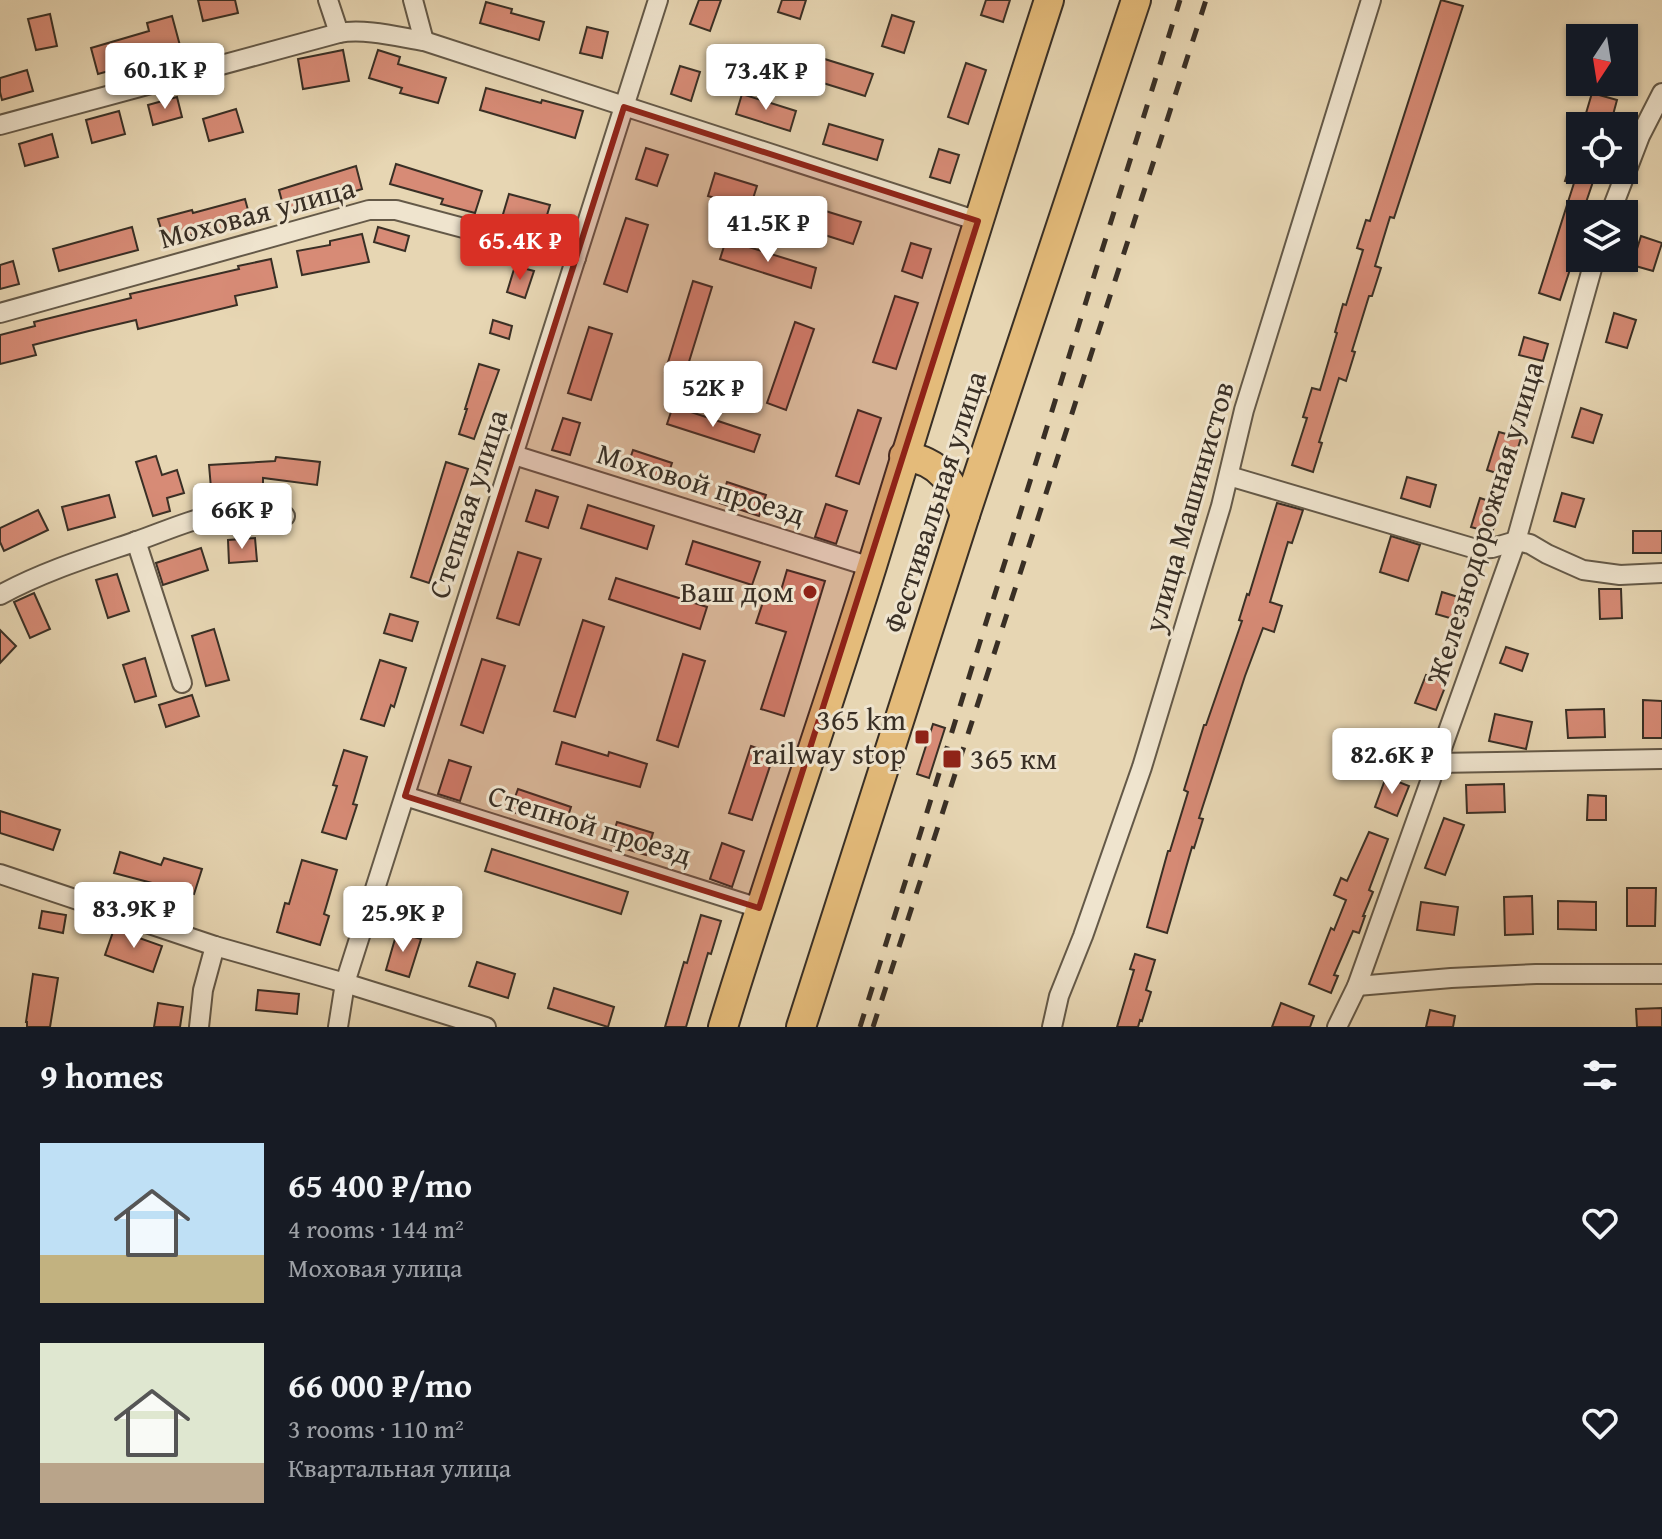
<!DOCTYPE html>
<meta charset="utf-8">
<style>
body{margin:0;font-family:"Gentium Book Plus",serif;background:#242831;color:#f1f3f6;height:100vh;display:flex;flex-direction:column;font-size:30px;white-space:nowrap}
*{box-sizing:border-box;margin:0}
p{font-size:26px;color:#9ea1a6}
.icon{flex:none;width:44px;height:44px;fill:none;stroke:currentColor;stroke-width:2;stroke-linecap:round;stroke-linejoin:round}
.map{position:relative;height:1027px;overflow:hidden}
.sheet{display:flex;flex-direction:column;background:#171b24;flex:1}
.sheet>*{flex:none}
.needle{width:52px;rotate:192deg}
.controls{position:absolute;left:1566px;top:24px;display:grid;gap:16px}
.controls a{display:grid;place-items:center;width:72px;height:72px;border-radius:0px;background:#171b24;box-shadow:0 2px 6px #0004;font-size:40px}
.price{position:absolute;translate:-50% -68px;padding:0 18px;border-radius:8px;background:#fff;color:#222;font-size:26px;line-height:52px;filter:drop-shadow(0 2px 4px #0008)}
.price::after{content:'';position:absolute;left:50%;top:48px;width:24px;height:18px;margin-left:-12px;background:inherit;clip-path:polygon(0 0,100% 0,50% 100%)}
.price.on{background:#d93025;color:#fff}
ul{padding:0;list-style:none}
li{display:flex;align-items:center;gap:24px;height:200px;padding:0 40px}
li span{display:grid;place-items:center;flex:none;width:224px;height:160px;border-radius:0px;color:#555}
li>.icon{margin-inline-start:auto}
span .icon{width:96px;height:96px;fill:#fffc;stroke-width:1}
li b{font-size:34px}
h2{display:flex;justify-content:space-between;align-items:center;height:96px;padding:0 40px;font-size:34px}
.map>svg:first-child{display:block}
.building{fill:#d78b76;stroke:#392f25;stroke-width:2}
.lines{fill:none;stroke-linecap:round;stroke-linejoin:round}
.street-casing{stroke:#645948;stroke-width:22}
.primary-casing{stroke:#392f25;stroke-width:32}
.street{stroke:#efe4ce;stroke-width:18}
.primary{stroke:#e4bb7a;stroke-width:28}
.rail{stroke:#392f25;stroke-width:5;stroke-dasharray:14 14;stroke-linecap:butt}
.marked{fill:#8f2418;fill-opacity:0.2;stroke:#8f2418;stroke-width:6;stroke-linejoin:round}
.poi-dot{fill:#8f2418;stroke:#efe4ce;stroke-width:3}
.labels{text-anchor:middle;stroke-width:6;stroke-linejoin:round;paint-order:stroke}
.street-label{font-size:30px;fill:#392f25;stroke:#efe4ce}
.poi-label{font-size:30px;fill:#392f25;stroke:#efe4ce;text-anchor:end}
</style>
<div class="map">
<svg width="1662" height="1027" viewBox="0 0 1662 1027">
<rect width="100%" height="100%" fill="#e7d6b3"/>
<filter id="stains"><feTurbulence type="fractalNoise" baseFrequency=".0025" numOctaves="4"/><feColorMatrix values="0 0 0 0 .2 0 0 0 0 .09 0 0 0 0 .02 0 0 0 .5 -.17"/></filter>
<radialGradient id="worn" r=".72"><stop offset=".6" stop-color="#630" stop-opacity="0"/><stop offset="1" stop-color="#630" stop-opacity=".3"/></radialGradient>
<!-- building -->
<g class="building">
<path d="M198,0H235L238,13L203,21Z"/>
<path d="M699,0H721L710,31L690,24Z"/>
<path d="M782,0H806L800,19L778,12Z"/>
<path d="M986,0H1010L1003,22L981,15Z"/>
<path d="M1441,0L1463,6L1394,218L1390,217L1375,266L1381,268L1372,296H1369L1352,351L1355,352L1346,381L1339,378L1319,442L1322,443L1313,472L1292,465L1307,418L1303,417L1312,388L1320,390L1337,333L1335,332L1343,304L1346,305L1363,250L1357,248L1366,220L1370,221Z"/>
<path d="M486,2L512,9L511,13L544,22L539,40L480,23Z"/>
<path d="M50,14L57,46L36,50L28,19Z"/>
<path d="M892,15L914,22L904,53L882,46Z"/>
<path d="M172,16L182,53L157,60L156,58L98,74L91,48L149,31L147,23Z"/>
<path d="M587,27L608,32L602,58L580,53Z"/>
<path d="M789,48L873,74L865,96L781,70Z"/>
<path d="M343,50L349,81L303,89L298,59Z"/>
<path d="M378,50L400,57L398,64L446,78L438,103L400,93L402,88L369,78Z"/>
<path d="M966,63L986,70L968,124L948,117Z"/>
<path d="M680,66L700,72L691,101L671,94Z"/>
<path d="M27,70L33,91L2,100L0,92V78Z"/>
<path d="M486,88L541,103L542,100L583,111L575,138L480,110Z"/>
<path d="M1592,93L1617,100L1610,126H1603L1584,120Z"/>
<path d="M742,94L796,111L790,131L736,114Z"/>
<path d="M177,97L182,117L153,125L148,105Z"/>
<path d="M236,109L243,132L209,141L203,119Z"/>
<path d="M119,111L125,134L92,143L86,120Z"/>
<path d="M829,124L883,140L877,160L823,144Z"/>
<path d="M52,134L58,157L25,166L19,144Z"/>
<path d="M1577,144H1580V170H1597L1582,214H1580V222L1573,243L1578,245L1560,300L1539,293L1574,183L1565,181Z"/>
<path d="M646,148L668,155L657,186L636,179Z"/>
<path d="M939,149L959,155L950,183L930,177Z"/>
<path d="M396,164L482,191L475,213L441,204L443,199L390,184Z"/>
<path d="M356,166L362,189L285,213L279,190Z"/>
<path d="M715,173L757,186L750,208L708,196Z"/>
<path d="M509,194L550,205L542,232L501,221Z"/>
<path d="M245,199L251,221L218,230L217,228L165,242L158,219L192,210L193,213Z"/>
<path d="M819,209L861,222L853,244L812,231Z"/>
<path d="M626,218L648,225L627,292L604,284Z"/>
<path d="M132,227L138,250L59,271L53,249Z"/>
<path d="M378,227L409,236L405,251L374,242Z"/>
<path d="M362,234L369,262L302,275L297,251L330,245V241Z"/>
<path d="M1641,236L1662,243L1653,271L1632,265Z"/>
<path d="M726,240L816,268L811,288L720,259Z"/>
<path d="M911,243L931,249L922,278L902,271Z"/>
<path d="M271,259L277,287L235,296L237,305L138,329L136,320L89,331L33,345L36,355L0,364V335L35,326L34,322L131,298L130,294L239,269L238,266Z"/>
<path d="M13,261L19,284L0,289V265Z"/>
<path d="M515,266L534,271L525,298L507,292Z"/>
<path d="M693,281L712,287L684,378L665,372Z"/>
<path d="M895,296L918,303L896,369L873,362Z"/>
<path d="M1614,313L1636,320L1627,348L1606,342Z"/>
<path d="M493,320L512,326L509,339L490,333Z"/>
<path d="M795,322L814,329L786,410L767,403Z"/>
<path d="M589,327L612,334L591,400L568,393Z"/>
<path d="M1524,337L1548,344L1543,361L1519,355Z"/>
<path d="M479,364L499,370L474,439L459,434L467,409H465Z"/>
<path d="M673,406L760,435L754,452L667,424Z"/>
<path d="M1581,408L1602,415L1593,443L1572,437Z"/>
<path d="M858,410L881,418L859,484L836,476Z"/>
<path d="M563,418L580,423L570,455L552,450Z"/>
<path d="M1499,432L1521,438L1509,477L1487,470Z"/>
<path d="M633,450L672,463L665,484L626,471Z"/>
<path d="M156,456L162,475L177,470L184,493L167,498L170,511L153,516L136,462Z"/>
<path d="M276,457L320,462L317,485L263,478V485L211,488L209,465L275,461Z"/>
<path d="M446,462L468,469L429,583L411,577Z"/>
<path d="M1407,477L1436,485L1430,507L1401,498Z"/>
<path d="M727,482L766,495L759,516L720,503Z"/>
<path d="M536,490L558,497L548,528L526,521Z"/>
<path d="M1562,493L1584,499L1575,527L1554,521Z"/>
<path d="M109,495L115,517L68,530L62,507Z"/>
<path d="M1480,498L1501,505L1492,533L1471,527Z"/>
<path d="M1277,503L1303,510L1292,543L1288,542L1270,602L1282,606L1274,632L1263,628L1245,676L1199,818L1203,819L1194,848L1192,847L1167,933L1147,927L1168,851H1170L1188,792L1184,790L1204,725H1206L1242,621L1239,620L1247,594L1249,595Z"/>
<path d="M826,504L847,511L836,544L815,537Z"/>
<path d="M588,505L654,526L647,549L581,528Z"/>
<path d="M38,510L48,530L4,551L0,542V528Z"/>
<rect x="1633" y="531" width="29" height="22"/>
<path d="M1391,536L1420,545L1408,581L1380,572Z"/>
<path d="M255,538L257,561L229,563L228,540Z"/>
<path d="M693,541L760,562L752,585L686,564Z"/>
<path d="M201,548L208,570L163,585L156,563Z"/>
<path d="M518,552L541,559L519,625L497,618Z"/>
<path d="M787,570L825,581L784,716L761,709L786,632L756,623L764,599L777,604Z"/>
<path d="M117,574L129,611L108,618L96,580Z"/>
<path d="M616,578L707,607L700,629L609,599Z"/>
<path d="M1599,589H1621L1622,618L1600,619Z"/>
<path d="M1442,592L1471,601L1464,622L1436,614Z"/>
<path d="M34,593L50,629L30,638L14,602Z"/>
<path d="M390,614L418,622L412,641L384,633Z"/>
<path d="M583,620L604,627L575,717L554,711Z"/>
<path d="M214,629L229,680L206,686L192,636Z"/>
<path d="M0,630L16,646L0,663Z"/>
<path d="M1506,647L1528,654L1522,671L1500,663Z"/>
<path d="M683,654L705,661L678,747L657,740Z"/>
<path d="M145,658L156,696L135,702L123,665Z"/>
<path d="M482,659L505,666L483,733L461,725Z"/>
<path d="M380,660L406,668L394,707L391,705L384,726L361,719Z"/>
<path d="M1426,675L1447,682L1436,710L1415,703Z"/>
<path d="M192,695L199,716L166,727L159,705Z"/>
<path d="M1643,700L1662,701V738H1643Z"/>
<path d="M1604,709L1605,737L1568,738L1566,710Z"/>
<path d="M1495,714L1532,722L1526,749L1489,741Z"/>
<path d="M933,724L945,728L929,778L917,774Z"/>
<path d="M562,742L608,756L609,752L647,764L640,787L556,764Z"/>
<path d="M751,746L774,754L752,820L729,813Z"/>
<path d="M344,750L367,757L353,804L357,805L346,839L322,832L337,786L333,785Z"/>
<path d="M449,760L471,767L460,801L438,794Z"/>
<path d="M1386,777L1409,786L1397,816L1375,807Z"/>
<path d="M1504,784L1505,812L1467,813L1466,785Z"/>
<path d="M518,789L571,807L564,829L510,811Z"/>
<path d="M1588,795L1606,796V820H1587Z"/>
<path d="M0,811L60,830L53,850L0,833Z"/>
<path d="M1444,818L1464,825L1445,875L1425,868Z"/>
<path d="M617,822L653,833L646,855L610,844Z"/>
<path d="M1369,832L1388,839L1369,890L1373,892L1363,916H1365L1359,933L1353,931L1334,975L1338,976L1331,993L1309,984L1331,928L1334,930L1346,900L1334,895L1341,878L1347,881Z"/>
<path d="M722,843L744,851L732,887L710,879Z"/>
<path d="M492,849L628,892L621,914L485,871Z"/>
<path d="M120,852L161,865L164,858L202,869L194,894L114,873Z"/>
<path d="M302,860L337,870L324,914L329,916L320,945L277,932L285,903L289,904Z"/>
<path d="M1627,888H1656L1655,926H1627Z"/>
<path d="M1532,896L1533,934L1505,935L1504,897Z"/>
<path d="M1558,901L1596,902V930L1558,929Z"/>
<path d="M1421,902L1458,907L1454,935L1417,930Z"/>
<path d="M42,911L66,915L63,933L39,928Z"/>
<path d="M701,915L721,921L711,954L708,953L686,1027H665L684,962L687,963Z"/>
<path d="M114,929L162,946L153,972L105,955Z"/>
<path d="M397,932L421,939L409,977L386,970Z"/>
<path d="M1135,954L1155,960L1146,990L1151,992L1142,1021L1140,1020L1138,1027H1117L1134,970L1130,969Z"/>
<path d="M477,962L515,974L508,998L469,986Z"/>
<path d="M33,974L58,978L50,1027H27V1022H26Z"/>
<path d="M554,988L614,1007L608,1027L548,1008Z"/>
<path d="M258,990L299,994L297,1014L256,1010Z"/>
<path d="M158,1003L183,1007L180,1027H154Z"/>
<path d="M1281,1003L1314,1016L1310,1027H1272Z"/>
<path d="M1662,1008V1027H1637L1636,1009Z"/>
<path d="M1430,1010L1455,1016L1453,1027H1426Z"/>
</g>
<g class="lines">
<!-- street casing -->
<g class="street-casing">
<g id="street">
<path d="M328,0L339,33"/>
<path d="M413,0L424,41"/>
<path d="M0,125L339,33C364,28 399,37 424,41L978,221"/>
<path d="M1610,214L1640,136L1662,93"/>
<path d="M0,313L369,210H396L576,258"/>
<path d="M514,455L871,567"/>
<path d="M1229,476L1476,549L1492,548L1516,541L1530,544L1547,554L1583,570L1620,575L1662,573"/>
<path d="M136,541L182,683"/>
<path d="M0,595C44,571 90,557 137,541C165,531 194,518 224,513C245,509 265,513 285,516"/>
<path d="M1437,763L1662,759"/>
<path d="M405,796L759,908"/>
<path d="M0,874L215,946L345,983L486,1027"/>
<path d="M1357,986L1451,978L1536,974H1662"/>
<path d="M199,1027L203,990L215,946"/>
<path d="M338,1027L345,983L658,0"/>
<path d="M1052,1027L1059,996L1083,936L1142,767L1221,506L1244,410L1371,0"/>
<path d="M1337,1027L1357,986L1516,541L1595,258"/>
</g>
</g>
<!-- primary casing -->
<g class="primary-casing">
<g id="primary">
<path d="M904,456C941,461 953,483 965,515"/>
<path d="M723,1027C770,873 824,720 872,566C930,377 988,188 1049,0"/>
<path d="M801,1027L965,515L1136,0"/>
</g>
</g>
<!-- street -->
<use href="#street" class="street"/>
<!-- primary -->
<use href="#primary" class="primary"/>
<!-- rail -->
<g class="rail">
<path d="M860,1027L1180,0"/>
<path d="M873,1027L1206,0"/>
</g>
</g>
<!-- marked area -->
<path class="marked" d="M624,107L978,221L759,908L405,796Z"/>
<!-- markers -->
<g class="poi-dot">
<circle cx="810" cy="592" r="8"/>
<rect x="914" y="729" width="16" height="16" rx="4"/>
<rect x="942" y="749" width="20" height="20" rx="4"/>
</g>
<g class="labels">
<!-- street labels -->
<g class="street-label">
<text transform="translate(257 213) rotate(-15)" y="10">Моховая улица</text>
<text transform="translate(701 484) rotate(17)" y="10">Моховой проезд</text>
<text transform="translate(935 502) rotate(-72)" y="10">Фестивальная улица</text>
<text transform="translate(468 504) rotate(-72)" y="10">Степная улица</text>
<text transform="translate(1189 507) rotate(-74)" y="10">улица Машинистов</text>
<text transform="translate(1485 523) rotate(-73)" y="10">Железнодорожная улица</text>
<text transform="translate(590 825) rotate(17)" y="10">Степной проезд</text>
</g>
<!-- poi labels -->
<g class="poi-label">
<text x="794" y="602">Ваш дом</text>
<text x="906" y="730">365 km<tspan x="906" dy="34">railway stop</tspan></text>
<text x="970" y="769" text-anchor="start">365 км</text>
</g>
</g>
<rect width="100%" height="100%" filter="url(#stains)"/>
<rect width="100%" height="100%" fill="url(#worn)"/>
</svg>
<div class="controls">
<a><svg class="needle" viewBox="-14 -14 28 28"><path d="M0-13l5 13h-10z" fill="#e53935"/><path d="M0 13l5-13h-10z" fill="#9ea1a6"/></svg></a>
<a><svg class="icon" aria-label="locate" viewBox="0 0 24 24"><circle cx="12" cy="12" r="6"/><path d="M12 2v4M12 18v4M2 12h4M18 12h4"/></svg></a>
<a><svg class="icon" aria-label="layers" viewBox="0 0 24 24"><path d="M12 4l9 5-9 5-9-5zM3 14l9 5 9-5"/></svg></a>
</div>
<b class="price" style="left:165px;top:111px">60.1K ₽</b>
<b class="price" style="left:766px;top:112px">73.4K ₽</b>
<b class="price" style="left:768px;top:264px">41.5K ₽</b>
<b class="price on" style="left:520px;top:282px">65.4K ₽</b>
<b class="price" style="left:713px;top:429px">52K ₽</b>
<b class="price" style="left:242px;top:551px">66K ₽</b>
<b class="price" style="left:1392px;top:796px">82.6K ₽</b>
<b class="price" style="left:134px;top:950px">83.9K ₽</b>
<b class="price" style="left:403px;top:954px">25.9K ₽</b>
</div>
<section class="sheet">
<h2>9 homes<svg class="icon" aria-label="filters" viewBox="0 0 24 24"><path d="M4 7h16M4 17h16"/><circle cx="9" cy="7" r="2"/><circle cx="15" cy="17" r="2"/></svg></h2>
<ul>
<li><span style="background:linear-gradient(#bfe0f5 70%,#c2b280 0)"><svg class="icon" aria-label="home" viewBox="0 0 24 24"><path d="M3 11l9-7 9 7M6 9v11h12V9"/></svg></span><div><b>65 400 ₽/mo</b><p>4 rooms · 144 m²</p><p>Моховая улица</p></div><svg class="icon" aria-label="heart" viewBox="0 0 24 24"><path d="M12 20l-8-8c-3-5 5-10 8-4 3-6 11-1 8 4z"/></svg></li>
<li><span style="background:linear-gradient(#dfe7d0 75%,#b9a48a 0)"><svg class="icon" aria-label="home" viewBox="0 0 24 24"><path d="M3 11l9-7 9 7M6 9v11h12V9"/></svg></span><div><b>66 000 ₽/mo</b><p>3 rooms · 110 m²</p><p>Квартальная улица</p></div><svg class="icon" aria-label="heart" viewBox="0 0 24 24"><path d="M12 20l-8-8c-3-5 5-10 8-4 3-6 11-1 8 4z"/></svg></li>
</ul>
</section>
